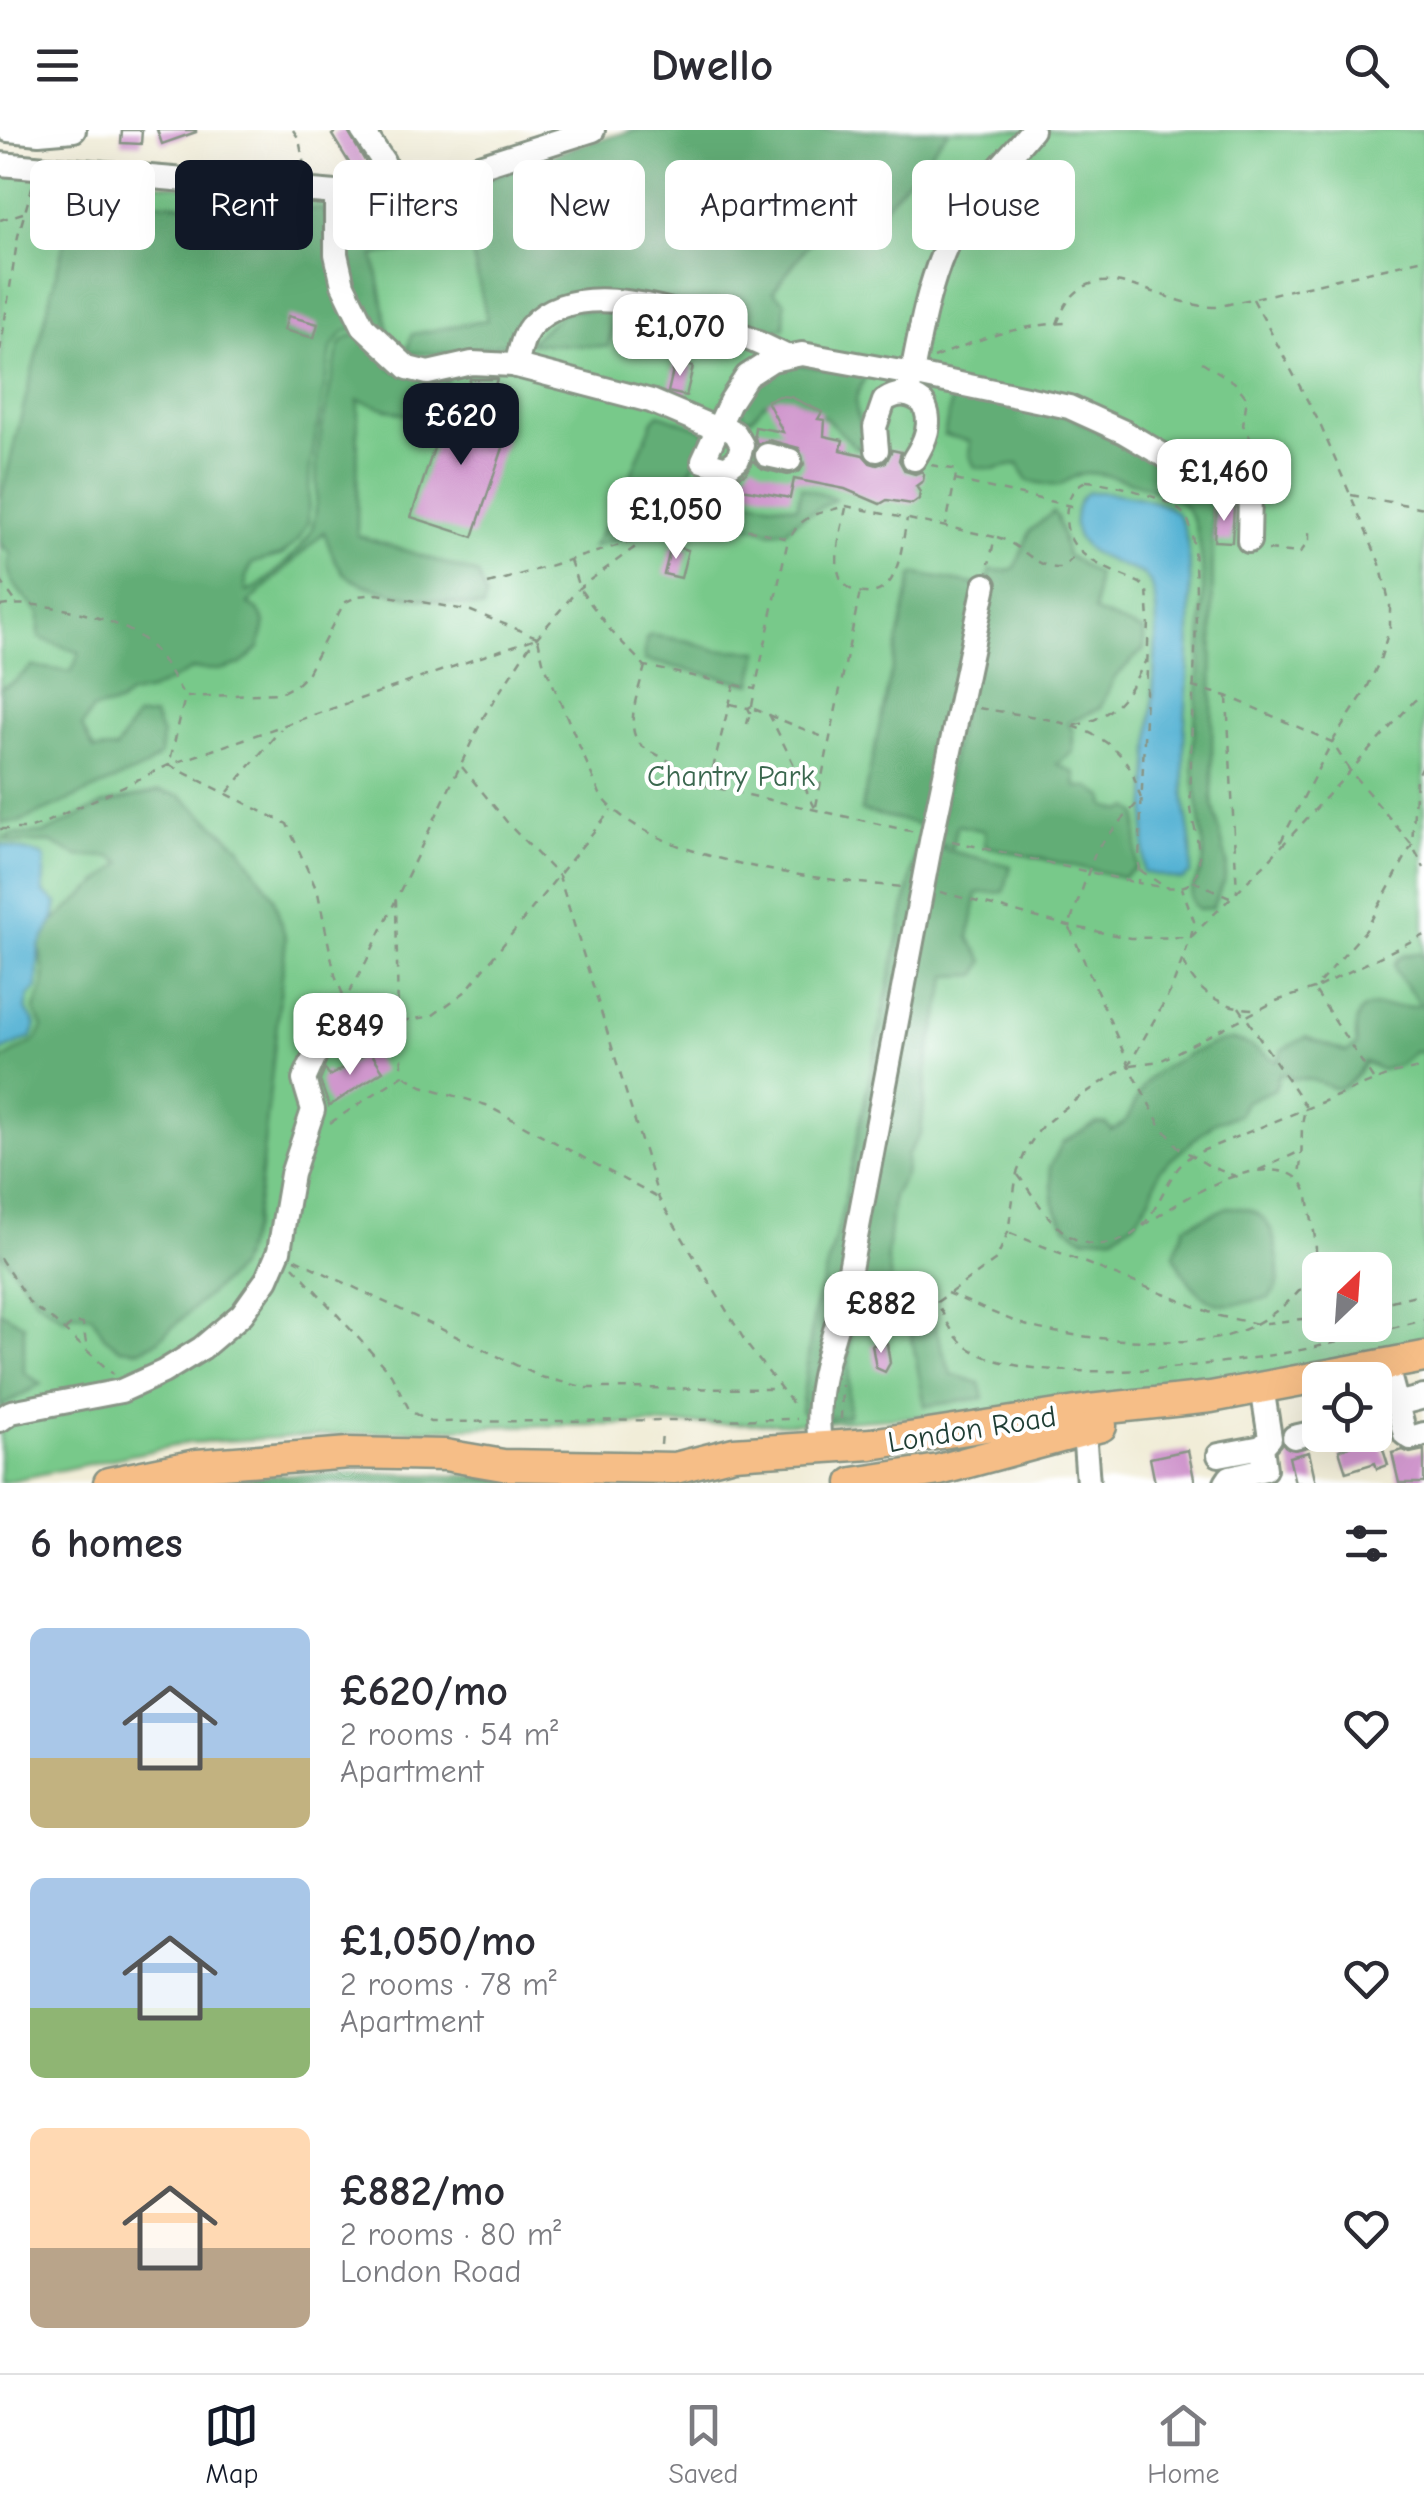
<!DOCTYPE html>
<meta charset="utf-8">
<style>
body{margin:0;font-family:"Comic Neue",sans-serif;background:#f7f7f7;color:#2b2b33;height:100vh;display:flex;flex-direction:column;font-size:38px;white-space:nowrap}
*{box-sizing:border-box;margin:0}
p{font-size:32px;color:#7c7c81}
.icon{flex:none;width:55px;height:55px;fill:none;stroke:currentColor;stroke-width:2;stroke-linecap:round;stroke-linejoin:round}
.map{position:relative;height:1353px;overflow:hidden}
.side{display:flex;flex-direction:column;background:#fff;flex:1}
.side>*{flex:none}
.top-card{position:absolute;left:30px;top:30px;width:1365px;height:90px;display:flex;gap:20px}
.needle{width:65px;rotate:25deg}
.fabs{position:absolute;left:1302px;top:1122px;display:grid;gap:20px}
.fabs a{display:grid;place-items:center;width:90px;height:90px;border-radius:15px;background:#fff;box-shadow:0 10px 40px #0002;font-size:50px}
.price{position:absolute;translate:-50% -85px;padding:0 22px;border-radius:20px;background:#fff;color:#222;font-size:32px;line-height:65px;filter:drop-shadow(0 2px 5px #0008)}
.price::after{content:'';position:absolute;left:50%;top:60px;width:30px;height:22px;margin-left:-15px;background:inherit;clip-path:polygon(0 0,100% 0,50% 100%)}
.price.current{background:#111827;color:#fff}
ul{padding:0;list-style:none}
li{display:flex;align-items:center;gap:30px;height:250px;padding:0 30px}
li span{display:grid;place-items:center;flex:none;width:280px;height:200px;border-radius:15px;color:#555}
li>.icon{margin-inline-start:auto}
span .icon{width:120px;height:120px;fill:#fffc;stroke-width:1}
li b{font-size:42px}
h2{display:flex;justify-content:space-between;align-items:center;height:120px;padding:0 30px;font-size:42px}
.chip{padding:0 35px;border-radius:15px;background:#fff;box-shadow:0 10px 40px #0002;font-size:35px;line-height:90px}
.chip.current{background:#111827;color:#fff}
header{display:flex;justify-content:space-between;align-items:center;height:130px;padding:0 30px;background:#fff;font-size:45px;font-weight:700}
.tabs{display:flex;justify-content:space-around;align-items:center;height:140px;border-top:2px solid #e1e1e2;background:#fff;font-size:28px;color:#7c7c81}
.tabs a{display:grid;justify-items:center;gap:5px}
.tabs .current{color:#111827}
.map>svg:first-child{display:block}
.green{fill:#78c98a;stroke:#4c835f;stroke-width:2.5;fill-rule:evenodd}
.forest{fill:#62ad76;stroke:#407555;stroke-width:2.5}
.water{fill:#56b3d4;stroke:#3a7884;stroke-width:2.5}
.building{fill:#d097cd}
.lines{fill:none;stroke-linecap:round;stroke-linejoin:round}
.minor-casing{stroke:#889586;stroke-width:28}
.major-casing{stroke:#889586;stroke-width:35}
.path{stroke:#889586;stroke-width:2.5;stroke-dasharray:8 8;stroke-linecap:butt}
.minor{stroke:#fff;stroke-width:22}
.major{stroke:#f6be87;stroke-width:30}
.labels{text-anchor:middle;stroke-width:8;stroke-linejoin:round;paint-order:stroke}
.park-label{font-size:30px;fill:#3a674e;stroke:#fff}
.street-label{font-size:30px;fill:#1f3d34;stroke:#fff}
</style>
<header><svg class="icon" aria-label="menu" viewBox="0 0 24 24"><path d="M4 6h16M4 12h16M4 18h16"/></svg>Dwello<svg class="icon" aria-label="search" viewBox="0 0 24 24"><circle cx="10" cy="10" r="6"/><path d="M15 15l6 6"/></svg></header>
<div class="map">
<svg width="1424" height="1353" viewBox="0 0 1424 1353">
<rect width="100%" height="100%" fill="#fff"/>
<filter id="ink" filterUnits="userSpaceOnUse"><feTurbulence type="fractalNoise" baseFrequency=".01" numOctaves="2"/><feDisplacementMap in="SourceGraphic" scale="20" xChannelSelector="R" yChannelSelector="G"/><feConvolveMatrix kernelMatrix="1 2 1 2 8 2 1 2 1" color-interpolation-filters="sRGB"/></filter>
<filter id="wash" filterUnits="userSpaceOnUse"><feTurbulence type="fractalNoise" baseFrequency=".0048" numOctaves="4" result="noise"/><feDisplacementMap in="SourceGraphic" scale="40" xChannelSelector="R" yChannelSelector="G"/><feGaussianBlur stdDeviation="2.25" result="paint"/><feColorMatrix in="noise" values="0 0 0 0 0 0 0 0 0 0 0 0 0 0 0 0 0 1.4 0 .05"/><feComposite in="paint" operator="in"/></filter>
<g filter="url(#wash)">
<rect width="100%" height="100%" fill="#f1edd8"/>
<!-- green -->
<path class="green" d="M633,0H1424V1227L1180,1271L812,1293L496,1296L188,1313L0,1353V34L314,72L451,56ZM1320,1140H1375V1195H1320Z"/>
<!-- forest -->
<g class="forest">
<path d="M636,0H949L885,76L876,95L840,71L773,162L785,172L784,198L773,200L758,208L754,206V197L743,193L723,196L643,169L597,164L567,169L540,181L512,212L455,223H406L412,204L487,190L470,113L374,125L394,232L373,200L357,196L343,203L332,217L310,339L308,393L298,410L282,425L252,433L246,447V462C262,459 300,420 309,405C321,381 314,352 317,327C322,291 331,255 338,219C342,211 345,207 355,205C379,201 378,228 394,239C410,250 427,241 447,251L451,261L449,268H439L431,293L358,270L357,405L478,444L486,467L483,478C453,473 366,464 345,444C334,434 329,415 324,402L248,474L258,480L265,493L259,518L241,534L219,540L193,539L150,561L130,565L118,574L92,580L82,597L94,620L116,619L136,587L154,586L162,606L160,625L146,637L19,692L0,693V558L14,552L32,536L71,542L80,523L39,508V483C24,466 0,447 11,424L0,413V372L73,76L79,67L237,78L323,79L326,84H333L335,78L441,66L582,14Z"/>
<path d="M618,179L608,217L528,213L565,181Z"/>
<path d="M783,232L866,245C863,253 858,261 856,269C853,289 871,302 857,319C838,299 807,265 777,268C766,269 758,280 752,288H747C737,278 739,271 741,259Z"/>
<path d="M953,263L1067,285L1213,359L1212,669L1227,733L1224,752L1212,778L1198,779C1179,764 1204,748 1204,727C1204,696 1194,666 1193,635C1191,581 1224,407 1181,373C1166,361 1106,342 1086,343C1075,344 1068,352 1058,355C1051,357 1037,352 1028,351L1018,334L995,339L975,337L969,326L970,311L944,305Z"/>
<path d="M659,284L707,301L700,324L659,391L647,400L592,417L620,372L653,290Z"/>
<path d="M718,353H737L735,368L797,377L801,357L836,369L796,391L786,400L771,402L739,393L683,392L677,388C676,365 700,359 718,353Z"/>
<path d="M1053,382L1057,387L1067,425L1097,445L1095,482L1144,501V519L1115,547L1100,578L1068,593L1073,601V622L1057,634L1075,643L1076,657H1089L1104,667L1106,676L1122,681L1130,678L1138,684L1136,738L1123,747L985,716V701L957,695L952,717L934,714L990,440L1007,441L1015,438L1030,401Z"/>
<path d="M916,444L980,455L930,697L861,681L912,446Z"/>
<path d="M650,505L689,511L716,520L759,521L752,554L644,530L646,509Z"/>
<path d="M159,661L181,666L239,716L273,766L286,809L259,1062L253,1096L238,1138L155,1213L140,1220L119,1218L104,1206L92,1186L72,1184L64,1189L36,1169L0,1121V931L36,910L43,897L34,881L43,858L44,842L39,817L49,795L122,733L112,727L77,726L50,712L15,713L4,709L9,705L45,703L104,674Z"/>
<path d="M918,713L1011,736L1004,762L977,763L969,808L984,831L977,845L948,846L929,924L921,1003L907,1025L905,1045L893,1066L887,1127L892,1155L902,1174L929,1179L951,1244L980,1253L984,1268L925,1276L908,1188L851,1192L848,1286L813,1290L801,1281L814,1181L839,1096Z"/>
<path d="M1419,823L1424,828V922H1414L1399,935L1382,940L1365,932C1335,982 1333,945 1292,949L1287,944L1279,945L1275,959L1245,972L1239,985L1215,992L1160,1039L1150,1068L1135,1091L1114,1105L1084,1108L1067,1097L1061,1088L1054,1074L1050,1037L1063,1012L1097,993L1107,994L1111,1000C1134,994 1133,966 1148,950C1159,937 1218,908 1234,910C1249,912 1263,925 1278,931L1282,920L1306,907L1346,922L1357,915C1348,855 1388,885 1420,875C1412,858 1368,827 1419,823Z"/>
<path d="M1228,1077C1268,1078 1273,1097 1278,1130C1280,1148 1281,1154 1269,1168C1254,1170 1233,1177 1219,1174C1198,1169 1182,1143 1174,1125L1185,1096Z"/>
<path d="M0,1181L24,1195V1242L41,1254L0,1277Z"/>
<path d="M372,1343L617,1350V1353H194L278,1345Z"/>
</g>
<!-- water -->
<g class="water">
<path d="M1088,362C1108,361 1164,369 1177,384C1202,413 1185,570 1184,613C1184,636 1183,661 1186,683C1189,705 1194,722 1190,744L1182,750L1143,742L1157,496C1156,480 1157,456 1143,444C1118,433 1071,424 1075,389C1076,376 1078,369 1088,362Z"/>
<path d="M0,714L42,725L45,729L43,762L57,773L54,789L39,817L37,858L29,866L26,879L36,895L32,907L0,922Z"/>
</g>
<g id="blocks">
<!-- building -->
<g class="building">
<path d="M122,0H142L141,14L121,13Z"/>
<path d="M157,0H196V2L162,14Z"/>
<path d="M338,0H347L368,36L353,39L332,5Z"/>
<path d="M288,186L318,194L314,208L284,200Z"/>
<path d="M675,232L693,237L686,266L668,262Z"/>
<path d="M470,249H497L480,300L506,309L473,407L411,387L444,288L464,295L473,266L466,263Z"/>
<path d="M779,266L791,267L822,282L818,289L825,290L824,306L843,310L841,320L863,325L870,333L877,335L886,332L892,320L901,322L899,330L905,341L915,344L922,341L924,345L923,351L916,356L920,362L919,369L912,374L887,370L880,374L845,359L794,349L790,368L737,358L739,347L746,343L753,331L763,339L788,345L800,341L804,334L799,318L769,310L757,314L754,305L755,297L783,302L767,271Z"/>
<path d="M1216,375L1234,376L1232,412L1214,411Z"/>
<path d="M671,416L688,420L681,448L664,444Z"/>
<path d="M370,921L383,941L329,976L320,951L325,939L330,946Z"/>
<path d="M887,1213L890,1233L885,1242L876,1238L872,1215Z"/>
<path d="M1369,1308L1371,1313L1380,1310L1388,1335L1377,1339L1375,1333L1346,1342L1339,1320Z"/>
<path d="M1188,1320L1195,1353H1155L1150,1328Z"/>
<path d="M1403,1320L1410,1323L1424,1320V1353H1399L1392,1323Z"/>
<path d="M1309,1322L1316,1353H1295L1289,1327Z"/>
</g>
</g>
</g>
<g filter="url(#ink)">
<use href="#blocks" fill-opacity="0" stroke="#889586" stroke-width="2.5"/>
<g class="lines">
<!-- minor casing -->
<g class="minor-casing">
<g id="minor">
<path d="M8,0L39,3L74,0"/>
<path d="M362,0L383,31L391,56"/>
<path d="M0,34L336,63L421,52L457,43L593,0"/>
<path d="M336,63V124L343,155L363,196L408,238L428,243L472,233L513,235L651,271L717,299"/>
<path d="M516,236C520,222 522,204 533,194C588,137 727,197 786,226"/>
<path d="M908,265C920,202 930,132 967,78C986,50 1011,26 1032,0"/>
<path d="M719,294L735,303L742,315L738,329L726,338L703,331L730,272L747,246L772,230L802,224L912,244L1069,277L1124,302L1202,348L1250,363L1249,411"/>
<path d="M877,320L875,297L884,271C898,261 910,263 923,273C934,292 925,312 914,329"/>
<path d="M767,325L790,330"/>
<path d="M1386,1234L1405,1304L1411,1308L1424,1304"/>
<path d="M1397,1274L1424,1267"/>
<path d="M0,1290L11,1282L121,1261L163,1242L202,1218L242,1184L267,1149L279,1121L292,1044L313,980L304,950L316,923"/>
<path d="M1084,1301L1088,1353"/>
<path d="M1294,1307L1320,1301"/>
<path d="M821,1318C811,1270 830,1217 844,1171L932,706L985,455"/>
<path d="M1219,1325L1262,1317"/>
<path d="M1226,1353L1230,1347L1265,1339L1262,1317L1270,1308L1262,1257"/>
</g>
</g>
<!-- major casing -->
<g class="major-casing">
<g id="major">
<path d="M109,1353L197,1335L349,1323L445,1325L503,1335L675,1338L734,1323L871,1314L1089,1280L1211,1267L1424,1227"/>
<path d="M853,1353L939,1340L1101,1296"/>
</g>
</g>
<!-- path -->
<g class="path">
<path d="M293,0L299,9L305,41"/>
<path d="M0,90L23,83"/>
<path d="M1253,169L1319,292L1380,434L1390,475V497L1380,530L1366,560L1332,612L1277,719"/>
<path d="M1057,194C1086,110 1158,177 1216,177L1424,129"/>
<path d="M0,221L18,106L33,54"/>
<path d="M934,228C977,209 1019,195 1067,193"/>
<path d="M1202,232L1234,252L1247,268L1243,295L1257,320L1256,343"/>
<path d="M931,335L957,340L946,395"/>
<path d="M955,350L1075,377"/>
<path d="M1086,351C1109,352 1174,368 1186,387C1205,416 1191,579 1191,624C1191,642 1190,660 1191,678C1193,699 1209,735 1190,753C1180,762 1151,755 1138,753L1149,491L1147,460L1140,453C1105,437 1056,425 1068,374C1071,362 1075,356 1086,351Z"/>
<path d="M1351,365L1424,378"/>
<path d="M1169,373L1176,357"/>
<path d="M846,378C841,404 821,460 865,463C876,464 885,459 891,450C901,433 903,408 907,389"/>
<path d="M667,394L692,349"/>
<path d="M997,407C1021,414 1037,440 1062,438L1078,423"/>
<path d="M1268,420L1300,423L1309,411V396"/>
<path d="M570,430L579,458L611,501L645,536L755,559L788,410"/>
<path d="M0,450L15,471"/>
<path d="M488,454L640,409"/>
<path d="M0,476C36,469 115,486 144,510C162,524 173,548 185,567"/>
<path d="M537,507L471,481L378,464L358,466L344,473L307,544L296,555L280,563L185,567L169,635L287,694L318,763L335,845L345,870L353,882L367,891L385,894L432,886L466,861L611,680"/>
<path d="M538,509L543,531L600,664C648,732 822,750 902,757"/>
<path d="M645,536C640,557 622,599 642,616C653,624 667,628 678,637L681,650L915,702"/>
<path d="M1192,557L1227,566L1332,612L1350,641L1412,715L1424,738"/>
<path d="M1227,567L1237,763"/>
<path d="M730,574L748,578L750,582L754,579L752,576L748,578"/>
<path d="M752,576L755,560"/>
<path d="M979,578C1027,587 1094,588 1126,632C1134,643 1137,657 1141,669L1097,718L1069,796L1129,935L1159,993L1178,1017L1211,1037L1238,1047"/>
<path d="M754,579L828,609"/>
<path d="M769,584L815,678"/>
<path d="M747,594L750,583"/>
<path d="M1075,595C1113,589 1129,563 1146,530"/>
<path d="M462,637L511,697L559,746L659,1069L748,1216L797,1279"/>
<path d="M709,654L734,555"/>
<path d="M228,662L281,599"/>
<path d="M816,676L860,462"/>
<path d="M0,699H29L42,694L169,635L536,508"/>
<path d="M952,711L1138,753"/>
<path d="M1140,740L1162,755"/>
<path d="M1193,751L1232,768"/>
<path d="M940,762L1069,796L1130,808L1191,807L1268,731L1414,571L1424,564"/>
<path d="M1184,832C1196,865 1227,880 1260,879"/>
<path d="M1239,877L1306,977C1298,999 1305,1023 1298,1046"/>
<path d="M326,904L366,832L484,586L528,518L579,458L667,394L751,400L789,409L798,395L812,385L846,376L995,407L989,434"/>
<path d="M1131,935L1160,931L1276,871L1314,859L1366,800L1412,715L1416,647L1424,632"/>
<path d="M405,946L422,956L486,975L658,1068"/>
<path d="M1373,949L1314,859L1424,805"/>
<path d="M330,993L403,945L398,893L396,771"/>
<path d="M1259,1040L1301,1021"/>
<path d="M1018,1045C1041,1075 1061,1118 1103,1114C1118,1113 1134,1106 1144,1094C1163,1071 1167,1043 1192,1025L1391,944L1424,937"/>
<path d="M1010,1103L1219,1186L1258,1194L1320,1187"/>
<path d="M0,1128L31,1175L54,1191L113,1244"/>
<path d="M295,1129L541,1247L587,1258L780,1259"/>
<path d="M293,1136L391,1244L410,1281L430,1292L797,1289"/>
<path d="M947,1163C973,1174 999,1186 1025,1195C1069,1209 1178,1217 1223,1207C1252,1201 1302,1169 1313,1140C1320,1123 1313,1098 1310,1080C1308,1064 1305,1049 1288,1043C1241,1029 1179,1072 1142,1097"/>
<path d="M865,1170L900,1166L937,1172C945,1187 952,1206 966,1216C1026,1261 1218,1235 1290,1222C1335,1214 1379,1201 1424,1190"/>
<path d="M937,1172L996,1130L1008,1102L1017,1043L1027,1018L1042,996L1078,968L1129,935L1171,860L1191,807L1194,791L1182,758"/>
<path d="M1375,1175L1424,1163"/>
<path d="M65,1200L74,1192L83,1194L87,1219"/>
<path d="M841,1289L842,1255"/>
<path d="M661,1315L662,1302"/>
</g>
<!-- minor -->
<use href="#minor" class="minor"/>
<!-- major -->
<use href="#major" class="major"/>
</g>
</g>
<g class="labels">
<!-- park labels -->
<g class="park-label">
<text x="731" y="656">Chantry Park</text>
</g>
<!-- street labels -->
<g class="street-label">
<text transform="translate(972 1299) rotate(-9)" y="10">London Road</text>
</g>
</g>
</svg>
<div class="fabs">
<a><svg class="needle" viewBox="-14 -14 28 28"><path d="M0-13l5 13h-10z" fill="#e53935"/><path d="M0 13l5-13h-10z" fill="#7c7c81"/></svg></a>
<a><svg class="icon" aria-label="locate" viewBox="0 0 24 24"><circle cx="12" cy="12" r="6"/><path d="M12 2v4M12 18v4M2 12h4M18 12h4"/></svg></a>
</div>
<b class="price" style="left:680px;top:249px">£1,070</b>
<b class="price current" style="left:461px;top:338px">£620</b>
<b class="price" style="left:1224px;top:394px">£1,460</b>
<b class="price" style="left:676px;top:432px">£1,050</b>
<b class="price" style="left:350px;top:948px">£849</b>
<b class="price" style="left:881px;top:1226px">£882</b>
<div class="top-card">
<a class="chip">Buy</a>
<a class="chip current">Rent</a>
<a class="chip">Filters</a>
<a class="chip">New</a>
<a class="chip">Apartment</a>
<a class="chip">House</a>
</div>
</div>
<section class="side">
<h2>6 homes<svg class="icon" aria-label="filters" viewBox="0 0 24 24"><path d="M4 7h16M4 17h16"/><circle cx="9" cy="7" r="2"/><circle cx="15" cy="17" r="2"/></svg></h2>
<ul>
<li><span style="background:linear-gradient(#a9c7e8 65%,#c2b280 0)"><svg class="icon" aria-label="home" viewBox="0 0 24 24"><path d="M3 11l9-7 9 7M6 9v11h12V9"/></svg></span><div><b>£620/mo</b><p>2 rooms · 54 m²</p><p>Apartment</p></div><svg class="icon" aria-label="heart" viewBox="0 0 24 24"><path d="M12 20l-8-8c-3-5 5-10 8-4 3-6 11-1 8 4z"/></svg></li>
<li><span style="background:linear-gradient(#a9c7e8 65%,#8fb573 0)"><svg class="icon" aria-label="home" viewBox="0 0 24 24"><path d="M3 11l9-7 9 7M6 9v11h12V9"/></svg></span><div><b>£1,050/mo</b><p>2 rooms · 78 m²</p><p>Apartment</p></div><svg class="icon" aria-label="heart" viewBox="0 0 24 24"><path d="M12 20l-8-8c-3-5 5-10 8-4 3-6 11-1 8 4z"/></svg></li>
<li><span style="background:linear-gradient(#ffd9b3 60%,#b9a48a 0)"><svg class="icon" aria-label="home" viewBox="0 0 24 24"><path d="M3 11l9-7 9 7M6 9v11h12V9"/></svg></span><div><b>£882/mo</b><p>2 rooms · 80 m²</p><p>London Road</p></div><svg class="icon" aria-label="heart" viewBox="0 0 24 24"><path d="M12 20l-8-8c-3-5 5-10 8-4 3-6 11-1 8 4z"/></svg></li>
</ul>
</section>
<nav class="tabs">
<a class="current"><svg class="icon" aria-label="map" viewBox="0 0 24 24"><path d="M3 6l6-2 6 2 6-2v14l-6 2-6-2-6 2zM9 4v14M15 6v14"/></svg>Map</a>
<a><svg class="icon" aria-label="saved" viewBox="0 0 24 24"><path d="M7 4h10v16l-5-4-5 4z"/></svg>Saved</a>
<a><svg class="icon" aria-label="home" viewBox="0 0 24 24"><path d="M3 11l9-7 9 7M6 9v11h12V9"/></svg>Home</a>
</nav>
